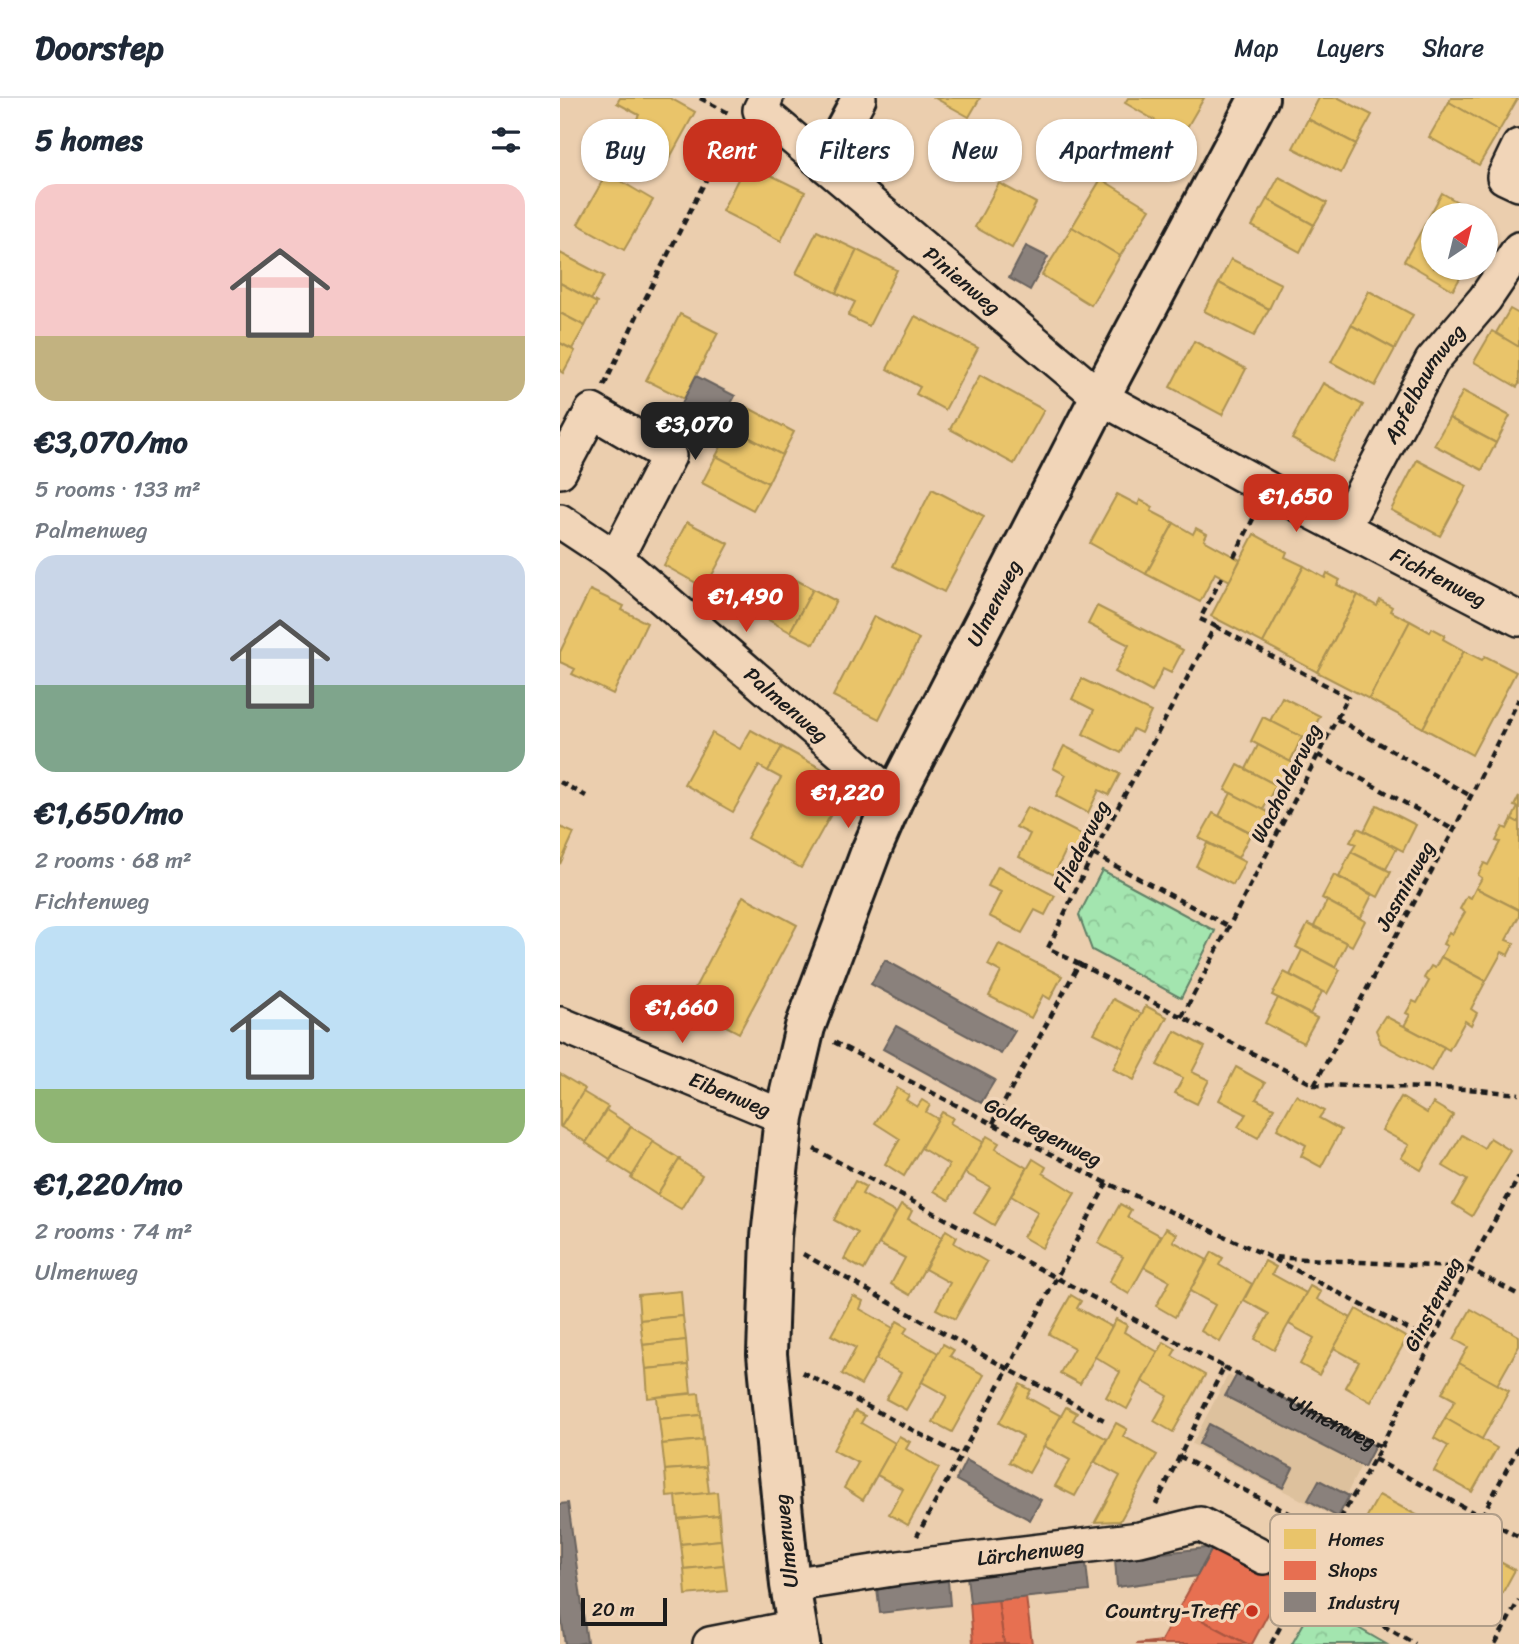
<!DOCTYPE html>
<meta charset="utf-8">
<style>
body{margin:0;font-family:Sriracha,sans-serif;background:#f6f6f7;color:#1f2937;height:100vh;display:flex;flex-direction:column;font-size:26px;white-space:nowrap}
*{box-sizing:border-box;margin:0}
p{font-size:23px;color:#747a83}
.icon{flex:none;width:38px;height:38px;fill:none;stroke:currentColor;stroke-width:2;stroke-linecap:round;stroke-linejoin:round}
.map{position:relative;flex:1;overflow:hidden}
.drawer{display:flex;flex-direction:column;background:#fff;width:560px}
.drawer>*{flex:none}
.top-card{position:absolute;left:21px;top:21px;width:665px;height:63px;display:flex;gap:14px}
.needle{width:46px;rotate:35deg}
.fabs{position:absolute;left:861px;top:105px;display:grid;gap:14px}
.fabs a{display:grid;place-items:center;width:77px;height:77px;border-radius:50%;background:#fff;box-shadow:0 2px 5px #0004;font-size:35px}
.scale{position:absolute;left:21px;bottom:18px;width:86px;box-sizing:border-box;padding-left:7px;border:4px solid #1c1c1c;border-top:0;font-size:19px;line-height:24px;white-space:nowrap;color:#1c1c1c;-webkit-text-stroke:5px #f1d5b8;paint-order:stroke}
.price{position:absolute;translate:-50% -60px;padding:0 16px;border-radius:14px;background:#c8321e;color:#fff;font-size:23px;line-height:46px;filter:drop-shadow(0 2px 4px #0008)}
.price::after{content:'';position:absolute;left:50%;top:42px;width:21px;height:16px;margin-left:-10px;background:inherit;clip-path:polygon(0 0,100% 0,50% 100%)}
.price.selected{background:#222;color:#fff}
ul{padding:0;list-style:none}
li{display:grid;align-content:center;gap:14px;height:371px;padding:0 35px}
li span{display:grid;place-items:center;height:217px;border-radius:21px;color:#555}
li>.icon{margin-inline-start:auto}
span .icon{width:126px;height:126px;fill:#fffc;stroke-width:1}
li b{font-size:30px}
h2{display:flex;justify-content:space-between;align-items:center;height:84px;padding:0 35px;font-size:30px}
.chip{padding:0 24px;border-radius:28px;background:#fff;box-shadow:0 2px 5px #0004;font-size:24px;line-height:63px}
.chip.selected{background:#c8321e;color:#fff}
header{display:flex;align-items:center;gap:42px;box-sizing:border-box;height:98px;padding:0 35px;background:#fff;border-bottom:2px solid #e0e1e3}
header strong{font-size:33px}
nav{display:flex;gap:38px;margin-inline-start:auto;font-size:24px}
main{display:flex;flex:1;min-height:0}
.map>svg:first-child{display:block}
.built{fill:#ddc19d}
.park{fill:url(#park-crowns);stroke:#608066;stroke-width:2}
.homes{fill:#e9c46a;stroke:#ac9253;stroke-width:2}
.shops{fill:#e76f51;stroke:#aa5641;stroke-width:2}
.industry{fill:#8a817c;stroke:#69635f;stroke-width:2}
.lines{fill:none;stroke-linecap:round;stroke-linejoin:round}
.minor-casing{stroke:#1c1c1c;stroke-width:38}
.tertiary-casing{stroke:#1c1c1c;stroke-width:44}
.path{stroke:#1c1c1c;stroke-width:4.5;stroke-dasharray:7 5;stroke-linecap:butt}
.minor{stroke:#f1d5b8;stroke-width:33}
.tertiary{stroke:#f1d5b8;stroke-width:38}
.poi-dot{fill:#c8321e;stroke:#f1d5b8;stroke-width:2.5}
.labels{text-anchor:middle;stroke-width:7;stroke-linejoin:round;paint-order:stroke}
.street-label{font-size:21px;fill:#1c1c1c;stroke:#f1d5b8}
.poi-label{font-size:21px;fill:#1c1c1c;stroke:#f1d5b8;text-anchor:end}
.key{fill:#f1d5b8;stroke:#b19e89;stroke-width:2}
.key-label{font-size:19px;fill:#1c1c1c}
</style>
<header>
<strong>Doorstep</strong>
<nav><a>Map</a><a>Layers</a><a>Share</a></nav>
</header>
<main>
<section class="drawer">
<h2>5 homes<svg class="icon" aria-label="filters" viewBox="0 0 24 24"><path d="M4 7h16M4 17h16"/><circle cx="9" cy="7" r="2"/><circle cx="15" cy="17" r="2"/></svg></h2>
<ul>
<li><span style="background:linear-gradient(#f6c9c9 70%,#c2b280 0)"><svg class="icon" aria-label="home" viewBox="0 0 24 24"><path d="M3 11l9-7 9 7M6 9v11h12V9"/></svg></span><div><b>€3,070/mo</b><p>5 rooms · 133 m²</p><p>Palmenweg</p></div></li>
<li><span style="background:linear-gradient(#c9d6e8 60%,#7fa58c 0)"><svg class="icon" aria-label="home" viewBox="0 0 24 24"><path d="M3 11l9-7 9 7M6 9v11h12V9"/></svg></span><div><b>€1,650/mo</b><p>2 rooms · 68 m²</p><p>Fichtenweg</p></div></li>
<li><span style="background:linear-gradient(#bfe0f5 75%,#8fb573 0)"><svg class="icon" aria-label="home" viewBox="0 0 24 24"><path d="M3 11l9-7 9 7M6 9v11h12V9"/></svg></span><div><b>€1,220/mo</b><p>2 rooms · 74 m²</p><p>Ulmenweg</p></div></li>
</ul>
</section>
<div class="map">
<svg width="959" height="1546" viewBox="0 0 959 1546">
<defs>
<pattern id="park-crowns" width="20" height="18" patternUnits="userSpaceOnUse" patternTransform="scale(1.75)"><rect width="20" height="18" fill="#a3e5af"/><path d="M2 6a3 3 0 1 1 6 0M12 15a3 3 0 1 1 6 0" fill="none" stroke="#8cc496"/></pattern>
</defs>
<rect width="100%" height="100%" fill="#ebceae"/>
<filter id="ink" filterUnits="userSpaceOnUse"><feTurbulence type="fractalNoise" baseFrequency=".0143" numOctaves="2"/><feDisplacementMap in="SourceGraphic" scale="14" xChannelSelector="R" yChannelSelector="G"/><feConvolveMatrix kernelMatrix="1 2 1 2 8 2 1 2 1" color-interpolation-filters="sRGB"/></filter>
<g filter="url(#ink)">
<!-- built -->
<path class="built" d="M668,1277L810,1350L775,1419L632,1346Z"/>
<!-- park -->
<g class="park">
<path d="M542,772L655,833L621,900L532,852L519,817Z"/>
<path d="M755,1505L826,1546H732Z"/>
</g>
<!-- homes -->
<g class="homes">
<path d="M60,0H110L135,14L102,74L60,51L79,17L57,5Z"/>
<path d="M375,0H420L409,19Z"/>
<path d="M568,0H644L622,38L565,5Z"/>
<path d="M759,0H779L812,17L796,46L748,21Z"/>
<path d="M891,0H958L939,33L889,4Z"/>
<path d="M889,4L939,33L919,67L869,39Z"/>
<path d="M748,21L796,46L781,75L733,50Z"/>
<path d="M186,65L245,94L221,143L162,113Z"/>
<path d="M47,75L93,102L64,152L18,126Z"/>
<path d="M719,79L767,105L754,127L707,101Z"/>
<path d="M541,81L590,111L560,158L512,129Z"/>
<path d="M439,85L476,105L452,150L415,129Z"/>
<path d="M882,95L920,117H873V133L864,128Z"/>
<path d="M707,101L754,127L740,154L692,128Z"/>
<path d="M864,128L873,133V170H906L893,192L844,163Z"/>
<path d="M512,129L560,158L531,207L482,177Z"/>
<path d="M257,133L297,152L276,195L236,175Z"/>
<path d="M297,152L337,172L309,228L288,218L295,204L276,195Z"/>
<path d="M0,155L44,178L31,202L0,185Z"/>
<path d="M671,161L721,186L709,211L659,185Z"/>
<path d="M0,185L37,205L25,228L0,215Z"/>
<path d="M659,185L709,211L694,238L644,213Z"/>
<path d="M809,193L853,217L835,251L791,227Z"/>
<path d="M950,211L959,216V249L936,235Z"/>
<path d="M0,215L25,228L12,251L0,245Z"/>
<path d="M120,216L158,235L124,301L86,282Z"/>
<path d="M355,218L418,250L385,312L356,296L360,289L327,271Z"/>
<path d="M791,227L835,251L815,288L771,264Z"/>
<path d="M932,233L959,249V286L957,289L914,264Z"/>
<path d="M634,243L686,271L662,317L610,289Z"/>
<path d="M0,245L15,253L3,275L0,273Z"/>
<path d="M420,277L484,312L454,366L390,331Z"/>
<path d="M763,285L803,307L772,363L732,341Z"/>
<path d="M903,293L950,318L936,345L889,320Z"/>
<path d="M183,307L234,334L222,357L171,330Z"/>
<path d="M889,320L936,345L922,372L874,347Z"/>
<path d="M171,330L222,357L208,385L156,358Z"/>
<path d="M156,358L208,385L193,412L142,385Z"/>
<path d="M857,362L907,388L880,438L831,412Z"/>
<path d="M372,391L424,418L384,494L333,468Z"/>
<path d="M557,396L578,407L580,402L593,409L591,413L614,425L586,476L530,445Z"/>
<path d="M127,424L169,446L145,490L104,467Z"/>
<path d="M614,425L633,436L636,430L647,436L644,442L680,462L670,483L655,475L640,504L586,476Z"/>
<path d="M694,436L727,454L725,459L744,468L703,545L651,518Z"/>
<path d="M744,468L765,480L767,475L780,482L777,487L798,497L757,574L703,545Z"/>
<path d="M229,478L253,491L230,534L207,521Z"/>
<path d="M253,491L276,503L254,546L230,534Z"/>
<path d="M30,492L64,508L62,512L87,525L53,596L12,576L15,571L0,564V554Z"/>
<path d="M798,497L817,508L820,502L832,509L830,513L850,523L809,601L757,574Z"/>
<path d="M537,508L623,552L611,575L603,571L592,594L555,574L569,547L528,526Z"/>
<path d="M314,518L359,541L319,621L273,598Z"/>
<path d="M850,523L870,534L872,530L885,537L883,541L904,553L863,630L809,601Z"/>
<path d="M904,553L922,562L925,558L956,574L912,657L863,630Z"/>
<path d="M522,581L591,614L581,635L573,631L561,655L523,636L534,612L512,601Z"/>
<path d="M722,599L760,618L748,642L710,623Z"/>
<path d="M703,619L742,639L730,664L691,643Z"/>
<path d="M191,632L222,649L208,673L199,668L173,714L124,686L152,635L180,651Z"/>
<path d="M698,647L735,666L723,691L686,671Z"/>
<path d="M504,648L560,676L549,697L539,692L528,715L496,698L506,677L493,670Z"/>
<path d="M222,649L264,672L250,698L274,711L241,770L187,740L221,680L208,673Z"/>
<path d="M678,667L716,687L703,712L665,692Z"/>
<path d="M671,695L710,715L698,738L659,718Z"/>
<path d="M959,698V725L952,721L958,709L954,708Z"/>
<path d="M817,707L856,727L843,753L804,733Z"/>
<path d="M467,709L526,739L516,757L506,752L494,777L459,759L470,736L456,729Z"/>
<path d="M653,715L691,735L678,760L639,740Z"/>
<path d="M952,721L959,725V812L916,790L922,780L918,777L924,765L928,767L940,744L936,743L943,729L947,731Z"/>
<path d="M0,729L14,735L0,766Z"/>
<path d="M798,730L837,750L826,771L791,754L796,746L790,744Z"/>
<path d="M647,745L685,764L673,787L636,768Z"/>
<path d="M791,754L831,774L818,799L779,779Z"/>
<path d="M438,768L495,798L485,817L475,812L462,835L429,818L441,794L428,788Z"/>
<path d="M774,777L812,797L800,821L762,800Z"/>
<path d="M916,790L959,812V818L946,842L954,845L948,857L942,854L926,883L881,859L887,848L883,846L889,834L892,836L905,814L900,811L907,798L911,800Z"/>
<path d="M183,798L237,827L179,935L126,907Z"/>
<path d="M767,803L805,823L792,848L754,828Z"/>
<path d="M748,826L787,845L775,869L736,849Z"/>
<path d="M439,846L502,878L490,901L483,897L471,920L429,898L441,874L428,867Z"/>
<path d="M742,852L780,872L767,896L730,877Z"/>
<path d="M881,859L926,883L911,911L917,915L911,927L905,923L889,952L844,928L850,917L846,915L853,903L857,905L869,883L864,880L871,868L875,870Z"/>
<path d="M724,874L762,894L750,916L712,897Z"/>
<path d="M718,900L757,920L743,945L705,925Z"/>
<path d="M553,901L582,916L564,950L534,935Z"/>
<path d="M586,908L607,919L574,982L553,971Z"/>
<path d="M825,918L884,949L871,973L821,945L816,932Z"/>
<path d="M615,933L645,949L632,974L649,982L637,1006L615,995L623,980L597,967Z"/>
<path d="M676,969L705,985L696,1001L714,1010L698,1040L678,1029L686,1016L659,1002Z"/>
<path d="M0,976L25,991L1,1029L0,1028Z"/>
<path d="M337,990L349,997L346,1002L357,1009L362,1002L370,1007L366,1014L378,1021L344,1078L325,1066L340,1041L315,1025Z"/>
<path d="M23,994L48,1009L26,1044L1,1029Z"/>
<path d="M736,997L764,1013L759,1020L781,1032L761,1069L741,1058L746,1047L717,1031Z"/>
<path d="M841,999L867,1015L873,1005L893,1017L861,1072L841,1060L849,1047L822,1032Z"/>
<path d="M46,1012L71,1028L50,1061L26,1045Z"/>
<path d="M382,1014L393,1020L390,1025L423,1044L389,1102L374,1093L389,1067L361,1050Z"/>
<path d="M71,1029L94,1043L73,1078L49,1063Z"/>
<path d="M902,1037L924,1050L930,1040L951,1053L912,1118L893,1106L907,1082L883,1068Z"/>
<path d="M427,1038L439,1045L435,1051L467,1070L434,1127L414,1115L430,1089L405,1075Z"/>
<path d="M93,1044L120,1061L97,1097L71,1080Z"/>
<path d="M473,1061L486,1069L483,1075L515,1095L482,1150L463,1139L478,1114L451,1098Z"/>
<path d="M119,1062L142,1077L121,1111L97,1097Z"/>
<path d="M295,1083L306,1089L302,1096L336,1115L304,1172L284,1161L298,1135L274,1122Z"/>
<path d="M560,1106L571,1112L567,1119L601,1138L569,1196L549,1184L563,1159L538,1145Z"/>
<path d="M341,1107L352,1113L348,1121L382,1139L350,1197L331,1186L345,1160L319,1146Z"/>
<path d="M606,1130L617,1136L613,1143L647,1162L615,1219L596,1208L610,1183L584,1169Z"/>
<path d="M386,1132L397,1139L394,1145L427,1164L395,1221L376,1211L390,1185L365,1171Z"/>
<path d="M652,1154L663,1160L659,1167L692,1186L660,1244L641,1233L655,1207L630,1193Z"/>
<path d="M705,1163L716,1169L712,1176L746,1195L714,1252L695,1241L709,1216L684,1202Z"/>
<path d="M750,1188L761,1194L757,1201L791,1220L759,1277L740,1266L754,1240L729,1226Z"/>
<path d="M121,1193L123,1218L80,1222L78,1197Z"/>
<path d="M511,1197L521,1203L517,1210L552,1229L520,1286L500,1275L514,1250L489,1236Z"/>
<path d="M293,1198L303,1203L300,1211L333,1230L301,1287L282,1276L296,1250L271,1237Z"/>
<path d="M796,1211L847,1240L811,1304L785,1289L799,1264L774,1250Z"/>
<path d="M911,1211L959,1238V1248L937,1287L899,1265L908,1249L894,1241Z"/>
<path d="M123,1218L126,1242L83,1247L80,1222Z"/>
<path d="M556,1221L567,1227L564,1234L598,1254L567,1311L546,1299L560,1274L535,1259Z"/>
<path d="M337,1223L348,1229L344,1235L378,1255L346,1312L326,1301L341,1275L316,1261Z"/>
<path d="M126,1242L128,1267L86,1271L83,1247Z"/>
<path d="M604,1244L616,1251L612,1258L645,1277L613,1334L594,1323L608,1298L582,1283Z"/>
<path d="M383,1246L394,1252L390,1258L424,1277L392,1334L373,1324L387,1298L362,1284Z"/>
<path d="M899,1265L949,1293L922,1341L885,1320L895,1302L882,1295Z"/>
<path d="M128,1267L131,1295L88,1300L86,1271Z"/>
<path d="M460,1286L471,1292L467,1299L501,1318L469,1375L449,1364L463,1338L439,1325Z"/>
<path d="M139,1295L141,1317L99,1321L97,1299Z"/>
<path d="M506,1309L517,1315L513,1322L547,1341L515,1398L495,1388L510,1362L484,1348Z"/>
<path d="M295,1313L305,1318L301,1325L335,1345L303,1402L284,1390L298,1365L273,1352Z"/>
<path d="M141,1317L143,1342L102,1346L99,1321Z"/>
<path d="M885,1320L937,1350L912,1394L874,1373L888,1348L874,1340Z"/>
<path d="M556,1325L567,1331L563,1338L597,1357L560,1423L535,1424L560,1378L535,1364Z"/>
<path d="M339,1338L350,1344L346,1351L379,1370L348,1427L329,1416L343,1391L317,1377Z"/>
<path d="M143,1342L146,1369L105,1372L102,1346Z"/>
<path d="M146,1369L149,1395L107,1399L105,1372Z"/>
<path d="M157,1394L159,1417L118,1421L116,1398Z"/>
<path d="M819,1397L866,1422L846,1459L820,1444L810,1461L790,1449Z"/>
<path d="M159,1417L161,1442L121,1446L118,1421Z"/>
<path d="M161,1442L164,1467L124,1471L121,1446Z"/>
<path d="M914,1450L955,1472L937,1505L913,1492L905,1505L888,1496Z"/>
<path d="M164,1467L167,1493L126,1497L124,1471Z"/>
</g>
<!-- shops -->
<g class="shops">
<path d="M653,1449L725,1484L692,1546H687L619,1510Z"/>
<path d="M466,1499L472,1546H444L438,1502Z"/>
<path d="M438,1502L444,1546H413L410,1505Z"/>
<path d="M619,1510L687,1546H576L601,1543Z"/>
</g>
<!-- industry -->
<g class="industry">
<path d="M466,148L488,159L470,192L449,180Z"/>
<path d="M136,278L175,298L160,327L121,307Z"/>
<path d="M325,862L455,933L441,956L311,886Z"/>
<path d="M336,928L435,982L421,1005L323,951Z"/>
<path d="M677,1276L815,1348L804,1369L665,1298Z"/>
<path d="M649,1326L733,1370L723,1390L639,1346Z"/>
<path d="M406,1362L481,1402L470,1422L396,1382Z"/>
<path d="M759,1382L789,1398L778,1419L748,1402Z"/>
<path d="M8,1405L27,1544L16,1546H5L0,1511V1406Z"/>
<path d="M653,1449L637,1478L557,1489L555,1461Z"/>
<path d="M526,1465L529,1493L410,1505L407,1478Z"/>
<path d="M388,1483L390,1507L320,1515L317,1490Z"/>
</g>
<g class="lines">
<!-- minor casing -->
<g class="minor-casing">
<g id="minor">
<path id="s2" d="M206,0L200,12L540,299L708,391L959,521"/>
<path d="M959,48L944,79L959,86"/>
<path d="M264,65L299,0"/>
<path d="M0,373L32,313L109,358L56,460"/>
<path id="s3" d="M0,423L56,460L334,700"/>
<path id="s4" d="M783,430L872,263L925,201L959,151"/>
<path id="s5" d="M0,926L224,1019"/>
<path id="s6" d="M230,1487L339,1470L580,1441L640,1426L704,1459"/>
<path d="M150,1546L236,1529"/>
</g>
</g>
<!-- tertiary casing -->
<g class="tertiary-casing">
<g id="tertiary">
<path id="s7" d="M240,1546L230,1487L207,1256L211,1139L224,1019L245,929L311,753L334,700L540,299L699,0"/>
</g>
</g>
<!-- path -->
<g class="path">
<path d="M140,0L170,16"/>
<path d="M44,288L83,205L174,27"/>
<path d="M674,459L695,417"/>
<path d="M777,621L909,697"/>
<path d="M758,657L894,732"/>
<path d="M0,684L26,698"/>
<path d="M533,756L670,829"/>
<path d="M519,866L754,987L908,991L959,996"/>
<path d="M622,919L788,599L655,528"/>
<path d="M274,944L547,1085L710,1159L908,1170L959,1197"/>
<path d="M754,987L894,732L959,601"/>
<path d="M433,1025L519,866L488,850L533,756L655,528L640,521L662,479"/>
<path d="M254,1051L664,1269L596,1406"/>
<path d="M547,1085L448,1271L548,1324"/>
<path d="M243,1156L448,1271L357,1438"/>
<path d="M714,1161L871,1243"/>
<path id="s1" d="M664,1269L821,1349L745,1483L855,1546"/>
<path d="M242,1274L400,1357"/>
<path d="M821,1349L908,1170L959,1079"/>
<path d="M619,1358L728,1415L718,1434"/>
<path d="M814,1361L959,1439"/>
<path d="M922,1418L959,1348"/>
<path d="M711,1546L745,1483L728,1474"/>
<path d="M935,1546L959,1502"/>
</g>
<!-- minor -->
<use href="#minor" class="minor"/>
<!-- tertiary -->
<use href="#tertiary" class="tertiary"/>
</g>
</g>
<!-- markers -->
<circle class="poi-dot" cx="692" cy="1513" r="7"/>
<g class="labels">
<!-- street labels -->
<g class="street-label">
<text dy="7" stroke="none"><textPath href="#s2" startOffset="278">Pinienweg</textPath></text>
<text dy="7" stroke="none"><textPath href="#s4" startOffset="166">Apfelbaumweg</textPath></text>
<text dy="7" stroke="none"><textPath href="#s2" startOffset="842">Fichtenweg</textPath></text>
<text dy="7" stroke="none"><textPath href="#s7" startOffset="1087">Ulmenweg</textPath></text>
<text dy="7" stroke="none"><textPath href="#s3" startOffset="292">Palmenweg</textPath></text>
<text transform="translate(726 685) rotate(-63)" y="7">Wacholderweg</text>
<text transform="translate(521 748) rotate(-63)" y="7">Fliederweg</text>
<text transform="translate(845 788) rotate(-61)" y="7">Jasminweg</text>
<text dy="7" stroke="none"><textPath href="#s5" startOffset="184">Eibenweg</textPath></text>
<text transform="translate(483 1034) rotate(27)" y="7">Goldregenweg</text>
<text transform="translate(873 1206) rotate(-63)" y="7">Ginsterweg</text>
<text dy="7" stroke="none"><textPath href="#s1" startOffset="122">Ulmenweg</textPath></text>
<text transform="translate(226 1443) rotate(-96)" y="7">Ulmenweg</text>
<text dy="7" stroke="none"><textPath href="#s6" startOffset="243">Lärchenweg</textPath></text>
</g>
<!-- poi labels -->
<g class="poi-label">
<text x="678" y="1520">Country-Treff</text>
</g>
</g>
<!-- legend -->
<rect x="710" y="1416" width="232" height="112" rx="10" class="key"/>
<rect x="724" y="1431" width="32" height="20" fill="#e9c46a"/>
<rect x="724" y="1463" width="32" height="19" fill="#e76f51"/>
<rect x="724" y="1494" width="32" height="20" fill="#8a817c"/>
<g class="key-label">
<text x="768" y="1448">Homes</text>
<text x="768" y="1479">Shops</text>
<text x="768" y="1511">Industry</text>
</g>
</svg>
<div class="fabs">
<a><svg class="needle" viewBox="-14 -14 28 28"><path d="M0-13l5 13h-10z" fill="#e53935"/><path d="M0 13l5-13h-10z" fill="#747a83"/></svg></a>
</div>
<div class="scale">20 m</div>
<b class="price selected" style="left:135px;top:364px">€3,070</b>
<b class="price" style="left:736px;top:436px">€1,650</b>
<b class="price" style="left:186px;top:536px">€1,490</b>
<b class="price" style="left:288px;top:732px">€1,220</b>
<b class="price" style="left:122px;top:947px">€1,660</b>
<div class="top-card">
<a class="chip">Buy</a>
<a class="chip selected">Rent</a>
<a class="chip">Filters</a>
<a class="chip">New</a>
<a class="chip">Apartment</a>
</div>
</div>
</main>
